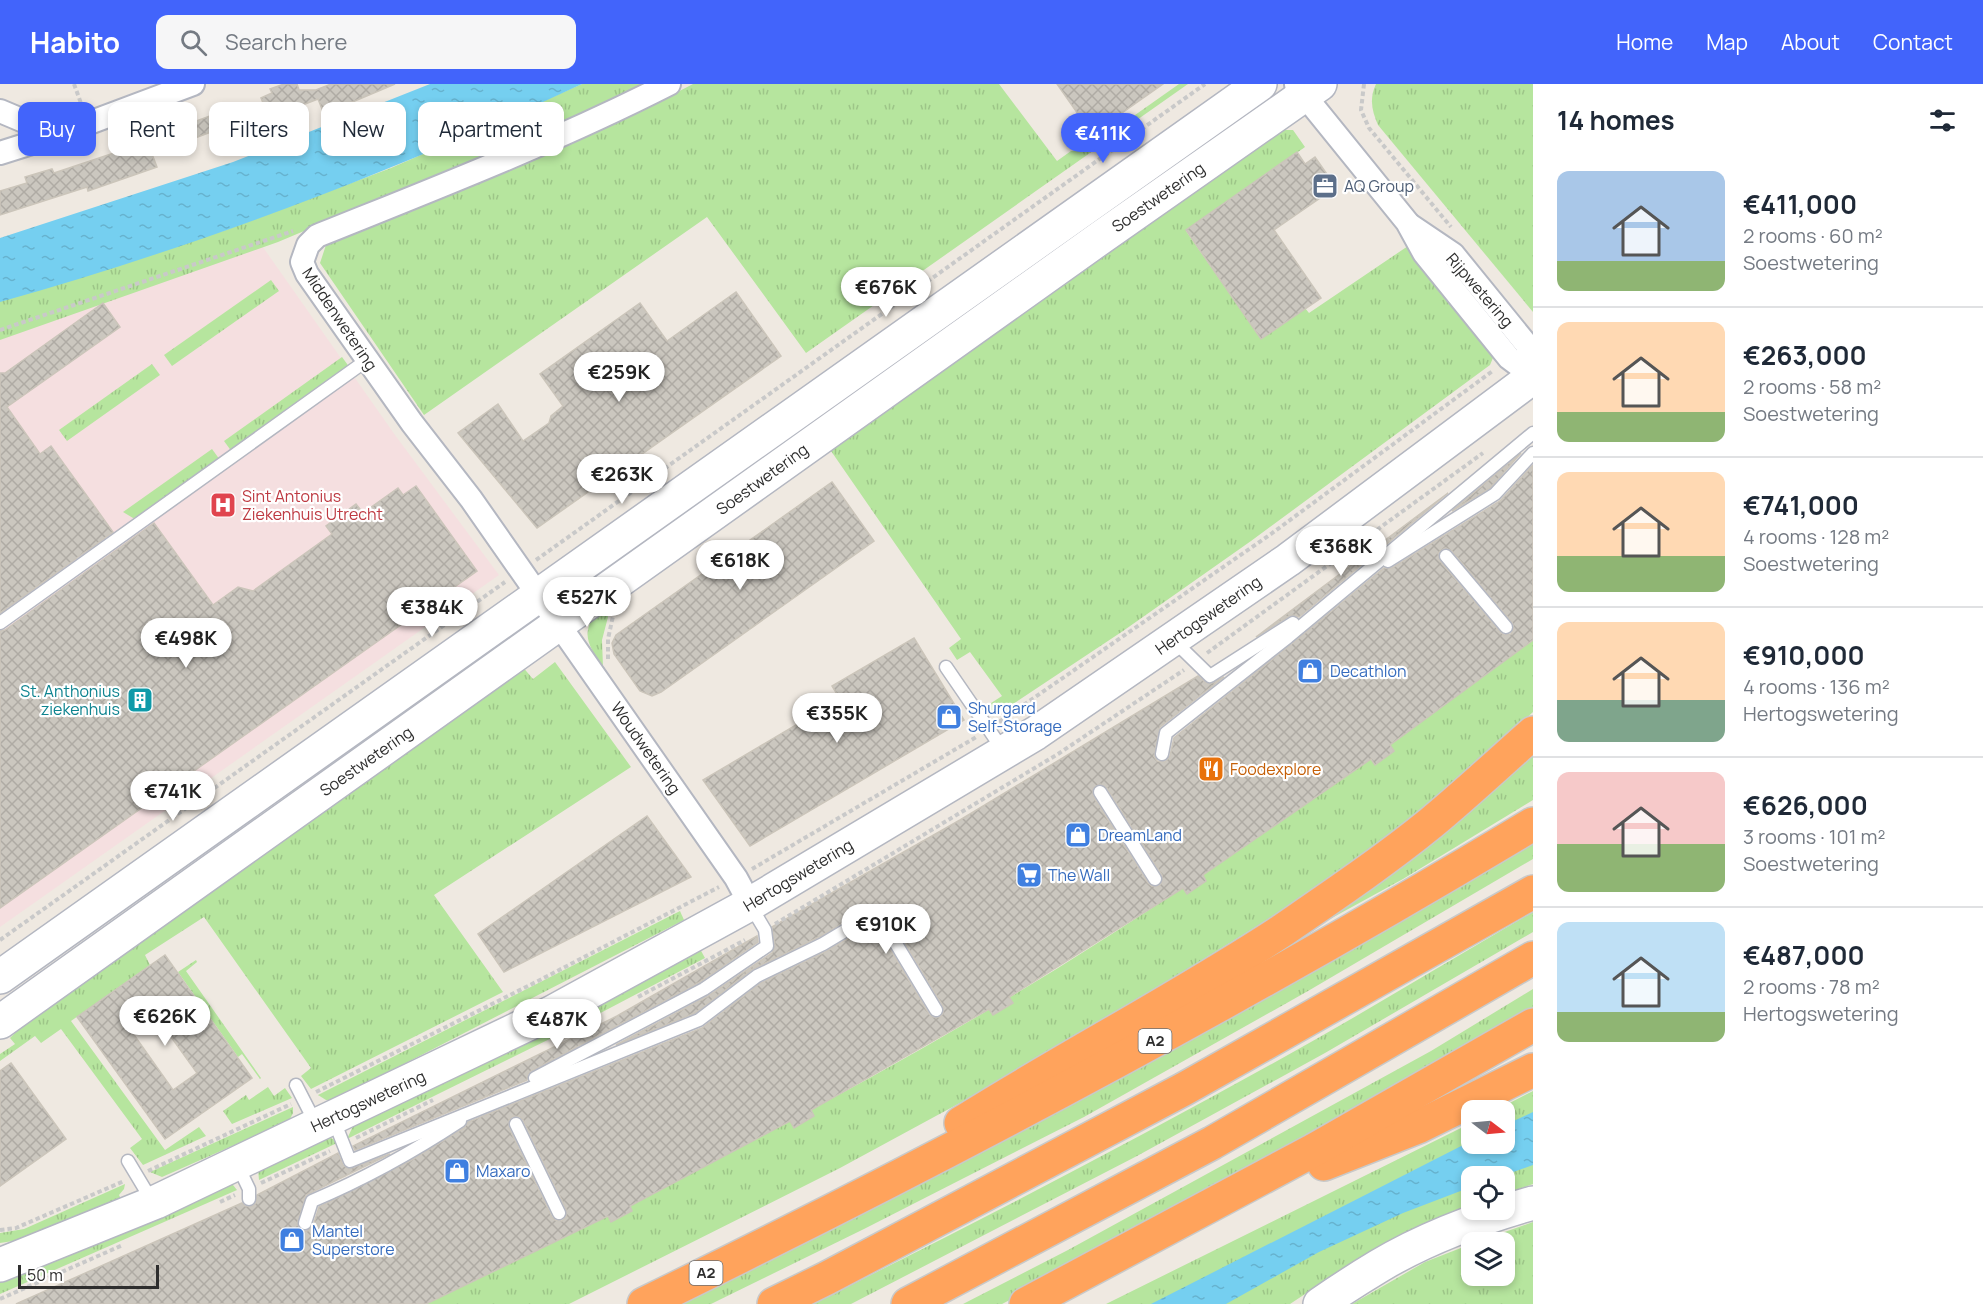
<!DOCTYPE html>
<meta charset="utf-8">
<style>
body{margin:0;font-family:Manrope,sans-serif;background:#f6f6f7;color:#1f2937;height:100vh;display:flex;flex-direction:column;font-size:22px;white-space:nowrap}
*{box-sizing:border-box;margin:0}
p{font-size:20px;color:#747a83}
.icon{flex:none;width:33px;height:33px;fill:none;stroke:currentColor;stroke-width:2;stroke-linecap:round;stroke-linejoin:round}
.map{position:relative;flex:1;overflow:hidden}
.drawer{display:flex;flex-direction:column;background:#fff;width:450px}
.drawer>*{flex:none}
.guide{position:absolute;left:18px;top:18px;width:570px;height:54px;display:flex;gap:12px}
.needle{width:39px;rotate:106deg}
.buttons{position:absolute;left:1461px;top:1016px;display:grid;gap:12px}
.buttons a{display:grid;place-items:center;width:54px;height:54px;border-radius:12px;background:#fff;box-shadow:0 3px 9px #0003;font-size:30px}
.scale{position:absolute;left:18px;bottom:15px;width:141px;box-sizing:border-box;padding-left:6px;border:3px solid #2e2e2e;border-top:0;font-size:16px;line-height:21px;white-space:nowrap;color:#2e2e2e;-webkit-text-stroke:4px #fff;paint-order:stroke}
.price{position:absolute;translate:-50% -51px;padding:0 14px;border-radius:21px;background:#fff;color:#222;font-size:20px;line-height:39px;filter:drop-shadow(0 2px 3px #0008)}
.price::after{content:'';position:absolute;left:50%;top:36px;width:18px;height:14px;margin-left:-9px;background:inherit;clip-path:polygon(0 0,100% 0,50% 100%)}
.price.selected{background:#4264fb;color:#fff}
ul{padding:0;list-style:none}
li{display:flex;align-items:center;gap:18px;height:150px;padding:0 24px}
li+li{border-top:2px solid #e0e1e3}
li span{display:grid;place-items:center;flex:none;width:168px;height:120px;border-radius:12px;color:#555}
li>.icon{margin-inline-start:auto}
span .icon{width:72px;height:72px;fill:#fffc;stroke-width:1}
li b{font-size:26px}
h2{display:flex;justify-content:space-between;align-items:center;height:72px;padding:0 24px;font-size:26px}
.tag{padding:0 21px;border-radius:12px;background:#fff;box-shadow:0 3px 9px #0003;font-size:21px;line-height:54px}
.tag.selected{background:#4264fb;color:#fff}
header{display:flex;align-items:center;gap:36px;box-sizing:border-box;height:84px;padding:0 30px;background:#4264fb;color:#fff}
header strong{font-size:28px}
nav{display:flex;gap:33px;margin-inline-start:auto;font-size:21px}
.search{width:420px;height:54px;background:#f6f6f7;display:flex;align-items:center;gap:15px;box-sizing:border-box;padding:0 21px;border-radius:12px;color:#747a83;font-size:22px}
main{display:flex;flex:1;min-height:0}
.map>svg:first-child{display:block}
.medical{fill:#f5dfe0}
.grass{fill:url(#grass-tufts)}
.water{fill:url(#water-ripples)}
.building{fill:url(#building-cross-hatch);stroke:#cbc5ba;stroke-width:1.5;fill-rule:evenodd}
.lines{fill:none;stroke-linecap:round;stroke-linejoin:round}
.lane-casing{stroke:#b4b7c1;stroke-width:15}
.street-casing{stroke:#b4b7c1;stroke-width:26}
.secondary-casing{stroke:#b4b7c1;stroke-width:36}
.highway-casing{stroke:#c9c9c9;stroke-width:36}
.path{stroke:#c9c9c9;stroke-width:4;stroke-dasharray:4.5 3;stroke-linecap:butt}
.lane{stroke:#fff;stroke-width:12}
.street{stroke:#fff;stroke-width:22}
.secondary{stroke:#fff;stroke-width:33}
.highway{stroke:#ffa35c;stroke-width:33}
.labels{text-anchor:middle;stroke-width:4.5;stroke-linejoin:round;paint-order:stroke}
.shield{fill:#fff;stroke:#6d6d6d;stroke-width:1.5}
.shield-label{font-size:15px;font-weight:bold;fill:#2e2e2e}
.service-label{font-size:16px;fill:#4e5e75;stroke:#fff;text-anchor:start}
.street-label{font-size:16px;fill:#2e2e2e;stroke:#fff}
.health-label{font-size:16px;fill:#be3a42;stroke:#fff;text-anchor:start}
.shop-label{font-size:16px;fill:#366cbe;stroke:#fff;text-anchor:start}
.culture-label{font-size:16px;fill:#0d838f;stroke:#fff;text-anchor:end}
.food-label{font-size:16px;fill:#c56008;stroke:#fff;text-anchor:start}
</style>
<header>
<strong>Habito</strong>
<div class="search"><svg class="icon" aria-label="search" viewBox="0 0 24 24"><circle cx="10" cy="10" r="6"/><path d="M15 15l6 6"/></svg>Search here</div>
<nav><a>Home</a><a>Map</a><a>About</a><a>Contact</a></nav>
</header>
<main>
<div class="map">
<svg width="1533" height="1220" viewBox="0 0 1533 1220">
<defs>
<pattern id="grass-tufts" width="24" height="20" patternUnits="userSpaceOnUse" patternTransform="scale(1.5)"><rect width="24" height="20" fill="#b6e59e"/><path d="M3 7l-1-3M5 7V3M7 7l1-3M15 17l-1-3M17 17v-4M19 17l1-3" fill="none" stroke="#9dc588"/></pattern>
<pattern id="water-ripples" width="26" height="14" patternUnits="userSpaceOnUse" patternTransform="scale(1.5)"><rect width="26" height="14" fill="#75cff0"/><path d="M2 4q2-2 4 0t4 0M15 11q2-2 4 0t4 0" fill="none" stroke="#66b2ce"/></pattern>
<pattern id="building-cross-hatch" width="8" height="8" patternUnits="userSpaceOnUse" patternTransform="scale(1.5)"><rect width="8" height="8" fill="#cbc7bf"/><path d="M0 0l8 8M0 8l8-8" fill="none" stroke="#afaba4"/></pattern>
</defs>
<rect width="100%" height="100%" fill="#efe9e1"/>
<!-- medical -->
<path class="medical" d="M246,139L395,351L499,491L0,843V218Z"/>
<!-- grass -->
<g class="grass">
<path d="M582,0H645L551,43L278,158L0,256V213L223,147L391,84Z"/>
<path d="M693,0H999L1057,77L1071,67H1084L1179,0H1188L806,269L707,133L424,331L320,179L326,161C450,111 575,63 693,0Z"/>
<path d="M1376,0H1533V228L1378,41C1372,27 1369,15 1376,0Z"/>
<path d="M1281,46H1293L1305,63L1186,147L1261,255L1305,224L1309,229L1408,162L1495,269L1490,281L1251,457L1123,547L995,632L988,621L1002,612L970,568L957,576L949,564L961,555L831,367L1270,51Z"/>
<path d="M271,196L279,207L172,282L164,271Z"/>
<path d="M342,273L350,284L232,368L224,357Z"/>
<path d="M152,280L160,291L67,357L59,346Z"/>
<path d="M212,365L220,376L139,433L133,434L123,428Z"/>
<path d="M606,521L608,533L602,556L603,583C585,558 579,543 606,521Z"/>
<path d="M1533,554V628L1451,704L1382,758L1290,822L1124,924L982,1007L840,1084L569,1220H426C641,1117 855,1009 1058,884C1222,782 1379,671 1533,554Z"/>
<path d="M555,578L631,683L434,811L503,908L311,1005L301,992L311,984L204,833L145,871L150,881L71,937L165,1066L199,1043L206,1052L143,1081L130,1064L142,1055L61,945L41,959L35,952L0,977V970L15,960L10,954L46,918L521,581L533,595Z"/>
<path d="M1533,670V716L1403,795L1330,835L1326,831L1431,759Z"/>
<path d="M1533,755V775L1308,907L1084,1033L864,1145L711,1220H666Z"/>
<path d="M680,827L684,836L334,1016H326L318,1011Z"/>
<path d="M1533,828V848L1325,969L1137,1072L851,1220H813C983,1135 1152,1048 1318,954C1390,913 1461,870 1533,828Z"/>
<path d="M700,865L705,874L591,934V926L595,919Z"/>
<path d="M196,876L197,878L186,887L261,994L260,995L242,970L238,973L178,888Z"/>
<path d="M1533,905V924L1437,981L1075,1182L1002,1220H963L1068,1166L1431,967Z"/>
<path d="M569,939L574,943L347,1055L354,1040L562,940Z"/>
<path d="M268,1003L274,1012L285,1004L292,1014L232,1040L223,1027L246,1011L249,1016Z"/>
<path d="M1533,1007V1100L1505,1110L1504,1092H1472L1471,1122L1420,1141L1358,1175L1290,1220H1106L1471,1039L1472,1059H1504V1026H1496Z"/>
<path d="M293,1023V1029L289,1037L162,1093L150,1088Z"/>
<path d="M327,1052L333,1055L337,1059L259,1096L258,1085Z"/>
<path d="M125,1100L124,1105L119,1111L121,1115L26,1155L0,1159V1149L24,1145Z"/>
<path d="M226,1100L233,1101L237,1106L0,1210V1198Z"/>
<path d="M1533,1138V1220H1352L1425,1178L1471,1160L1472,1191H1504V1158H1476Z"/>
</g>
<!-- water -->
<g class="water">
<path d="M430,0H582C395,87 200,162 0,218V154L233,78Z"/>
<path d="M1533,1028V1081L1502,1092H1472L1471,1103L1403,1129L1319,1168L1226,1220H1151L1471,1057L1472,1059H1504L1505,1041Z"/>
</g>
<!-- building -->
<g class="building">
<path d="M284,0H297L299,6H316L331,0H395L324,30L318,15L269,34L261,14L272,9L270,5Z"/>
<path d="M1057,0H1163L1092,50Z"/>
<path d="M229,25L237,49L214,58L211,48L152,70L157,83L88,107L87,103L0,131V107L27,99L25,93L52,85L54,89L123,66L121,59L166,44L164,38L188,30L191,39Z"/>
<path d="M1297,68L1305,80L1315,73L1336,103L1274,146L1321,214L1261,255L1186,146Z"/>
<path d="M736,208L781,272L537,444L458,349L498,320L523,357L549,339L551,332L563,322L540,290L640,219L667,257Z"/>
<path d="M103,219L120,243L7,323L40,370L51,362L113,448L0,529V289H5Z"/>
<path d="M1521,369L1490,404L1452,427Z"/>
<path d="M1533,381V556L1390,661L1394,667L1375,681L1371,675L1203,791L1206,797L1187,810L1183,804L1009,913L1013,919L993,931L989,925L811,1026L814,1032L794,1044L790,1037L630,1122L632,1127L611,1138L608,1132L426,1220H16L242,1119L245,1122H253L256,1119L257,1111L338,1069L343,1081L349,1085L390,1070L306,1111L297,1140L302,1147H307L313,1142L319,1123L410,1077L464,1044L468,1038L702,944L761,899L827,867L864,845L881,850L929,930L933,933H940L943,929V922L893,839L888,835L862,828L819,853L753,885L695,929L616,961L708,912L772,869L775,862L772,843L960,736L1198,592L1205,598L1210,600L1224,593L1160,643L1154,672L1157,677L1165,678L1170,672L1174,654L1293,559L1384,484H1392L1500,417ZM1445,464L1452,467L1512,538L1514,545L1511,550L1504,551L1500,548L1440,477L1438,469ZM1100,700L1107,704L1162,791V798L1159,802H1152L1148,799L1093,712V704ZM513,1032L520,1033L523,1036L566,1125V1133L562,1137L555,1136L552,1133L509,1044V1036Z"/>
<path d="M832,398L874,457L661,608L652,612L640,607L614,570L612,559L616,551Z"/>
<path d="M416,402L477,487L0,824V547L5,546L154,439L213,521L238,503L253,507L332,450L326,442L356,420L363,429L398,404L403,411Z"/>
<path d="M1448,409L1299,533L1293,531L1289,532L1256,553Z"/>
<path d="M914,554L964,636L750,762L703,696L840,615L832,602Z"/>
<path d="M647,732L691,793L504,888L478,850Z"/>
<path d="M757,852L758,858L700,898L531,987L528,990L527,996L355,1066L353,1062L617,932Z"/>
<path d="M165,871L252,994L165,1055L77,933ZM151,925L197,989L173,1006L127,941Z"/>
<path d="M11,979L66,1055L0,1102V987Z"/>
</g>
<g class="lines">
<!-- lane casing -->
<g class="lane-casing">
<g id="lane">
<path d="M1446,472L1506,543"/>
<path d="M1388,477L1495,410L1533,369"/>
<path d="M0,539L367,276"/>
<path d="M1173,556L1210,592L1293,539"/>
<path d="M946,583L1003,666"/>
<path d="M1162,670L1166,649L1288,553L1533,349"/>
<path d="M1100,708L1155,795"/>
<path d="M535,994L704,905L767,862L765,846L750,821"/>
<path d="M296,1001L316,1040"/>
<path d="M333,1034L350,1077L699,936L757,892L823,860L863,836L886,843L936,926"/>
<path d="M516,1040L559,1129"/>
<path d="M128,1077L152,1117"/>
<path d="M237,1080L249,1105V1115"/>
<path d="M305,1139L312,1117C364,1095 413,1068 460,1037"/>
</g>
</g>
<!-- street casing -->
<g class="street-casing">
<g id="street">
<path d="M669,0C555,58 436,104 317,152L308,161L302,178L307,190L412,339L471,415L736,794L750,820"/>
<path d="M1296,1L1407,138L1424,169L1509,274L1533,292"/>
<path d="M0,27L57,51"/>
<path d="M0,69L57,51L193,0"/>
<path d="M1410,141L1453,170L1527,261L1533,289"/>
</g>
</g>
<!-- secondary casing -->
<g class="secondary-casing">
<g id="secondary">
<path d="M0,893L1260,0"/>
<path d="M0,938L1103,152L1320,0"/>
<path d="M0,1181L156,1118L551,929L750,820L1036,649L1288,476L1533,293"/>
<path d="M1320,1220C1339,1207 1359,1194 1379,1182C1426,1154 1480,1134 1533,1119"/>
</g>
</g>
<!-- highway casing -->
<g class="highway-casing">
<g id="highway">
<path d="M961,1039C1066,973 1176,916 1280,848C1331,813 1383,778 1431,739C1466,710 1499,679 1533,649"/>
<path d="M1324,1080L1418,1043L1533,986"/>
<path d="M644,1220C947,1072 1244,914 1533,740"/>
<path d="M774,1220L827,1194L1184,1005L1533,808"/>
<path d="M908,1220L1212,1059L1533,874"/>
<path d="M1026,1220L1314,1066L1533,941"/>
</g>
</g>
<!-- path -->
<g class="path">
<path d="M74,0L82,22"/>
<path d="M1364,0L1361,26L1369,44L1451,143"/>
<path d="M0,246L293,147"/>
<path d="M536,476L1205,0"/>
<path d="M1207,569L1483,369"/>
<path d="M608,575V555L613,532"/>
<path d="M999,638L1271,450L1494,286"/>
<path d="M752,785L978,652"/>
<path d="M775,840L1058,670L1184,586"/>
<path d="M0,856L505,498"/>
<path d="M638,913L745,856"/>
<path d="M316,1008L538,897L719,803"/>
<path d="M356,1054L433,1016"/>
<path d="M148,1087L291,1020"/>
<path d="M261,1099L330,1067"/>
<path d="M220,1118L235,1111"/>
<path d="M0,1146L16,1144L124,1097"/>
<path d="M0,1215L123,1161"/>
</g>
<!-- lane -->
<use href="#lane" class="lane"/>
<!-- street -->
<use href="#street" class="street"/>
<!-- secondary -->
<use href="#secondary" class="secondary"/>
<!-- highway -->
<use href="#highway" class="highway"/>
</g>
<!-- icons -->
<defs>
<g id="office-square" transform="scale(1.35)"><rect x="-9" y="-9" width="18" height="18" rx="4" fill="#5c6f8a" stroke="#fff"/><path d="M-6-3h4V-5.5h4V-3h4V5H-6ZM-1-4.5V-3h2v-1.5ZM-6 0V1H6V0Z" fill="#fff"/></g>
<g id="hospital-square" transform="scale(1.35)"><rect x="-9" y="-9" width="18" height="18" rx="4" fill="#e0444e" stroke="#fff"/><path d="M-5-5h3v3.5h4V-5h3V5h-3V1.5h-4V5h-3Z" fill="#fff"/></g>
<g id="shop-square" transform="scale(1.35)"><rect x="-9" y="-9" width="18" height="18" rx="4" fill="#3f7fe0" stroke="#fff"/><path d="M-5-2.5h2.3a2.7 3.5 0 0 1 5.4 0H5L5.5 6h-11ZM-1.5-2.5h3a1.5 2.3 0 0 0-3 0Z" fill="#fff"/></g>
<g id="building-square" transform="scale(1.35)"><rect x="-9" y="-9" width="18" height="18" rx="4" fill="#0f9aa8" stroke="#fff"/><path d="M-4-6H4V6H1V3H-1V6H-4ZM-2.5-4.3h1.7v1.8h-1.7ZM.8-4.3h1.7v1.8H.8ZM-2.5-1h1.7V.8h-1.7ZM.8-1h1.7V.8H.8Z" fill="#fff"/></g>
<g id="restaurant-square" transform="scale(1.35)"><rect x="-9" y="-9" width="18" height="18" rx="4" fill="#e8710a" stroke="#fff"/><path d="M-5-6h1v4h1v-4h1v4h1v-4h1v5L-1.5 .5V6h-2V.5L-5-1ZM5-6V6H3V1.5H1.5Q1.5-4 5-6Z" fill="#fff"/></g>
<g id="supermarket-square" transform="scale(1.35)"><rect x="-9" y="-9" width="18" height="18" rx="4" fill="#3f7fe0" stroke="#fff"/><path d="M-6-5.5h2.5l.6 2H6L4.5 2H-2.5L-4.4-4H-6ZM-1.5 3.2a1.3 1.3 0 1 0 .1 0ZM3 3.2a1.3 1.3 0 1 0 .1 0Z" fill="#fff"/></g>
</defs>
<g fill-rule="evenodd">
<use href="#office-square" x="1325" y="102"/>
<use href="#hospital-square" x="223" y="421"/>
<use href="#shop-square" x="1310" y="587"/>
<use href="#building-square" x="140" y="616"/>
<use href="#shop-square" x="949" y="633"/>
<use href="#restaurant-square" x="1211" y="685"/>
<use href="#shop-square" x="1078" y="751"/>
<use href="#supermarket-square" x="1029" y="791"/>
<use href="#shop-square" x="457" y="1087"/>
<use href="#shop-square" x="292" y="1156"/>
</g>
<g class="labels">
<!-- shield labels -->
<g class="shield">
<rect x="1138.5" y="945" width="33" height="24" rx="4.5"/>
<rect x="689.5" y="1177" width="33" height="24" rx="4.5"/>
</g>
<g class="shield-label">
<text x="1155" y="962">A2</text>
<text x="706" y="1194">A2</text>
</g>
<!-- service labels -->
<g class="service-label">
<text x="1344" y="108">AQ Group</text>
</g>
<!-- street labels -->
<g class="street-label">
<text transform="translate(1158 113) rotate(-35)" y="6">Soestwetering</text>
<text transform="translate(1480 206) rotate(49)" y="6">Rijpwetering</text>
<text transform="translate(340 235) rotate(56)" y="6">Middenwetering</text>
<text transform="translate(762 395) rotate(-36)" y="6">Soestwetering</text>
<text transform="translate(1208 531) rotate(-35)" y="6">Hertogswetering</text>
<text transform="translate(646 664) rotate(55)" y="6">Woudwetering</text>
<text transform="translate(366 677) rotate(-35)" y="6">Soestwetering</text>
<text transform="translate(798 791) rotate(-31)" y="6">Hertogswetering</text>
<text transform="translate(368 1017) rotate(-25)" y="6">Hertogswetering</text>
</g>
<!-- health labels -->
<g class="health-label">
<text x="242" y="418">Sint Antonius<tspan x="242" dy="18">Ziekenhuis Utrecht</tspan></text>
</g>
<!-- shop labels -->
<g class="shop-label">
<text x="1330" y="593">Decathlon</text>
<text x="968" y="630">Shurgard<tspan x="968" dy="18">Self-Storage</tspan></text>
<text x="1098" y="757">DreamLand</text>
<text x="1048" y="797">The Wall</text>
<text x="476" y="1093">Maxaro</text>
<text x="312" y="1153">Mantel<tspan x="312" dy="18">Superstore</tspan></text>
</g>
<!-- culture labels -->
<g class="culture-label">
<text x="120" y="613">St. Anthonius<tspan x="120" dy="18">ziekenhuis</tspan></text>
</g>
<!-- food labels -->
<g class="food-label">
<text x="1230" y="691">Foodexplore</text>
</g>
</g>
</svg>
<div class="buttons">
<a><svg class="needle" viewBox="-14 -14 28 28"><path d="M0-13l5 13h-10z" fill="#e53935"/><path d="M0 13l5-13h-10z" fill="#747a83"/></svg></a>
<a><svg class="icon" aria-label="locate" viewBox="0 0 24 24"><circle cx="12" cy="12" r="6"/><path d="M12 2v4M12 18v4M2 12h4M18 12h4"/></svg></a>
<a><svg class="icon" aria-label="layers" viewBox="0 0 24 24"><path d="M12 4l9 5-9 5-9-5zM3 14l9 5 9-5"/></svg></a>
</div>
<div class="scale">50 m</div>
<b class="price selected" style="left:1103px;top:80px">€411K</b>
<b class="price" style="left:886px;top:234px">€676K</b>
<b class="price" style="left:619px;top:319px">€259K</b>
<b class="price" style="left:622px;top:421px">€263K</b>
<b class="price" style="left:1341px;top:493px">€368K</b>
<b class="price" style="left:740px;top:507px">€618K</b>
<b class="price" style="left:587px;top:544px">€527K</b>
<b class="price" style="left:432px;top:554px">€384K</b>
<b class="price" style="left:186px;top:585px">€498K</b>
<b class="price" style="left:837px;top:660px">€355K</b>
<b class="price" style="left:173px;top:738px">€741K</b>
<b class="price" style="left:886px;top:871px">€910K</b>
<b class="price" style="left:165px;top:963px">€626K</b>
<b class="price" style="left:557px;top:966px">€487K</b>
<div class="guide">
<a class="tag selected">Buy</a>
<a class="tag">Rent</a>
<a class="tag">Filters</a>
<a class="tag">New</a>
<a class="tag">Apartment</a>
</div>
</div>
<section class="drawer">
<h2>14 homes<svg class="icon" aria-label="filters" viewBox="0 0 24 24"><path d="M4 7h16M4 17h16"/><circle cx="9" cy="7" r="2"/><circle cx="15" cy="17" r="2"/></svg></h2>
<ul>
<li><span style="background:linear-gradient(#a9c7e8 75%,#8fb573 0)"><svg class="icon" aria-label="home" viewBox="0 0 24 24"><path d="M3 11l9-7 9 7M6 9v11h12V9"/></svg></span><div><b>€411,000</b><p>2 rooms · 60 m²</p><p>Soestwetering</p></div></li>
<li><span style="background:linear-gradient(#ffd9b3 75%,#8fb573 0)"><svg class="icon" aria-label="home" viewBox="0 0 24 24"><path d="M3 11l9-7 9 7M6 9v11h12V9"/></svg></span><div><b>€263,000</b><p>2 rooms · 58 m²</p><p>Soestwetering</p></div></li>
<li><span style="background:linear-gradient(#ffd9b3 70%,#8fb573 0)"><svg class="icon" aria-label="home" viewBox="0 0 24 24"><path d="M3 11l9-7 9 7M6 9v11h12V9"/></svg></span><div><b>€741,000</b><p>4 rooms · 128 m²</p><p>Soestwetering</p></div></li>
<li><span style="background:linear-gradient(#ffd9b3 65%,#7fa58c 0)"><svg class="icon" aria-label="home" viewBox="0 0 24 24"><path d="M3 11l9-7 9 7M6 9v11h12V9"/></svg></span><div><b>€910,000</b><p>4 rooms · 136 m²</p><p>Hertogswetering</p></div></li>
<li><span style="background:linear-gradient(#f6c9c9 60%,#8fb573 0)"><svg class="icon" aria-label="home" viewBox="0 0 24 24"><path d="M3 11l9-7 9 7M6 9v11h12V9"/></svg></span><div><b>€626,000</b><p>3 rooms · 101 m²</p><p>Soestwetering</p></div></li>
<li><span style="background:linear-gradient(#bfe0f5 75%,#8fb573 0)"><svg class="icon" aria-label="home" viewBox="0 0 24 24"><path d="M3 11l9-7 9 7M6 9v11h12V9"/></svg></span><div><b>€487,000</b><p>2 rooms · 78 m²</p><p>Hertogswetering</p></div></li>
</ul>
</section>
</main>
